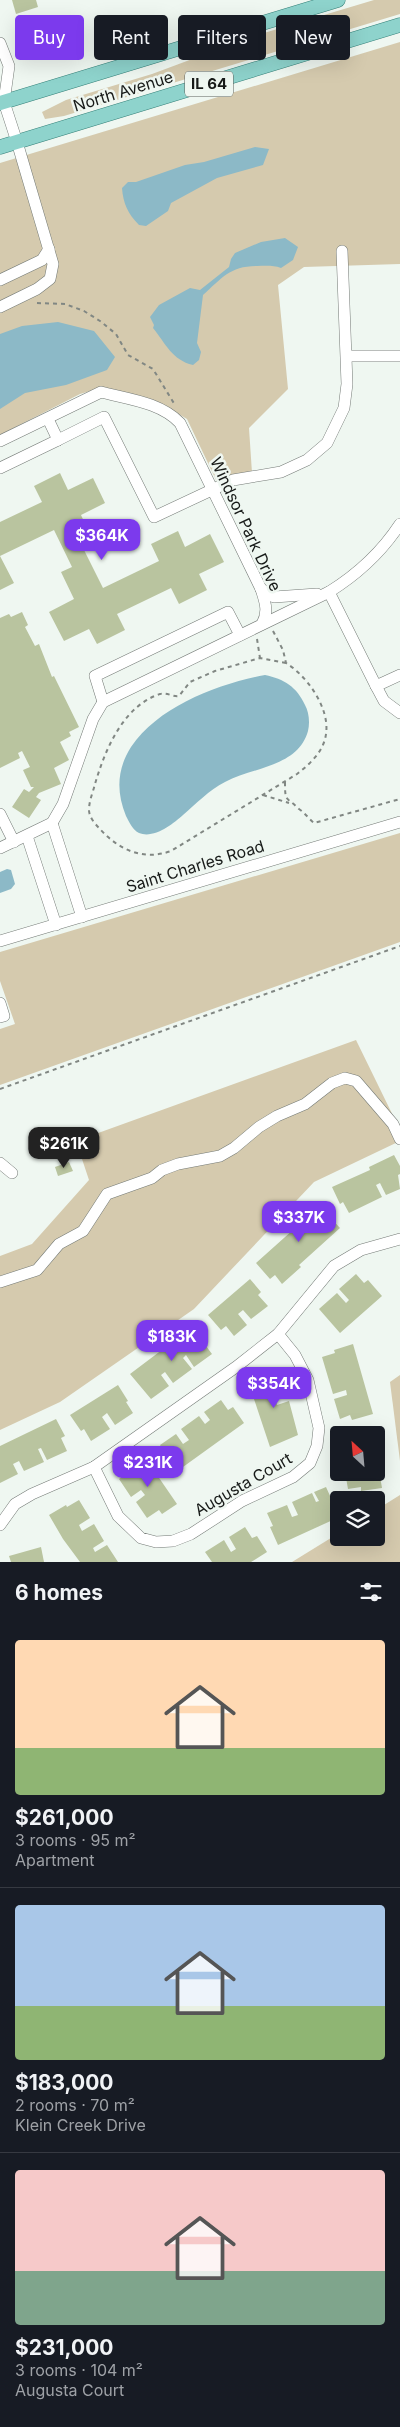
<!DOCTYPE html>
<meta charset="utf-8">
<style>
body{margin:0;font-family:Inter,sans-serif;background:#20242c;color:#f1f3f6;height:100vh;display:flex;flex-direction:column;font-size:19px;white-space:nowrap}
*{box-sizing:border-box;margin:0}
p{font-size:16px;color:#9ea1a6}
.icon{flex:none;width:28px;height:28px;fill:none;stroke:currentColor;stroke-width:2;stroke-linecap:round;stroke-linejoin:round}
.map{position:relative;height:1562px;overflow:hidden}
.details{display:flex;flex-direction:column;background:#171b24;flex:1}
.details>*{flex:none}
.guide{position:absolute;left:15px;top:15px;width:370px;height:45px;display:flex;gap:10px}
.needle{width:32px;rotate:334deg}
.controls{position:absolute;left:330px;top:1426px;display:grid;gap:10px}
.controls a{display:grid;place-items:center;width:55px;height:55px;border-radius:5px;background:#171b24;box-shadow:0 5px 20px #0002;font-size:25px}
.price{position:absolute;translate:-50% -42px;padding:0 11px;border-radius:10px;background:#7c3aed;color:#fff;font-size:16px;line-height:32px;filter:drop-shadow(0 1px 2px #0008)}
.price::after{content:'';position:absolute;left:50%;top:30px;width:15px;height:11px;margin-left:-8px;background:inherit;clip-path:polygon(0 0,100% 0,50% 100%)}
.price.on{background:#222;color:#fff}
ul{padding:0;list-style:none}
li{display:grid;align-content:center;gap:10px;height:265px;padding:0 15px}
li+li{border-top:1px solid #363941}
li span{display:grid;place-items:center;height:155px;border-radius:5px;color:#555}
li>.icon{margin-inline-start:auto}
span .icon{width:90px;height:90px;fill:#fffc;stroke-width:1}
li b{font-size:21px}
h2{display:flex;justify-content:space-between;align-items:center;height:60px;padding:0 15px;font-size:21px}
.pill{padding:0 18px;border-radius:5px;background:#171b24;box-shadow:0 5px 20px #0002;font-size:18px;line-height:45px}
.pill.on{background:#7c3aed;color:#fff}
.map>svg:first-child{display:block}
.green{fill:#d5caae}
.water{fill:#8cb9c7}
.building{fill:#b9c49f}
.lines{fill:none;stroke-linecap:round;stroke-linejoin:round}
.minor-casing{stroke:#747a76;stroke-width:12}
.major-casing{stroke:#337f77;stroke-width:15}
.path{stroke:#818783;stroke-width:2;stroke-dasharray:4 4;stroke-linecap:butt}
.minor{stroke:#fff;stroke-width:11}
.major{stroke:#8ed3cc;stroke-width:14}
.labels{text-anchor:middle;stroke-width:5;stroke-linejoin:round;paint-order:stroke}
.shield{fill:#eff7f1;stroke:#585c59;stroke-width:1}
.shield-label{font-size:15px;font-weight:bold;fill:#171a18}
.street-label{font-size:16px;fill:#171a18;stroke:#eff7f1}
</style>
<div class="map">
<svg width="400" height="1562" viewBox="0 0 400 1562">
<rect width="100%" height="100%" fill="#eff7f1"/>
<!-- green -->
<g class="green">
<path d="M374,0H400V14L64,116L45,119L42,112L66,100L152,74L254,36Z"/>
<path d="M400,42V264L304,267L278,285L288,389L249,428L252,473L217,482L187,419L160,403L104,387L80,394L0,435V163Z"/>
<path d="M400,833V942L0,1085V1029L15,1024L0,981V952Z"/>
<path d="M356,1040L400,1130V1141L314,1182L194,1309L60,1402L0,1430V1256L32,1244L89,1180L76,1141Z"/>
<path d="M400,1375V1461L390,1382Z"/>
<path d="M400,1495V1562H292L339,1533V1538H376V1510Z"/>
</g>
<!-- water -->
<g class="water">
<path d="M255,147L269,149L263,165L217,178L171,203L168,211L146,226L139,225C128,214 123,203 122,188L128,182H136L185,165L204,162Z"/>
<path d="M285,238L298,247L293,260L281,268C273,265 265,266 257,266C230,266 222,278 203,295L197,343L201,352L199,360L193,365C172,360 166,344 153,328L154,325L150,317L159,305L190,288L200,290L229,267L231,259L235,253L261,242Z"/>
<path d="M58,322L94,331L115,357L107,370L66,385L25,393L0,409V334L22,326Z"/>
<path d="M265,675C284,679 297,687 305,705C309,712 310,723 308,731C298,767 253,767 225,782C209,790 196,804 183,815C173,824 154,839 139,833C133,830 129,822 126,816C116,792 117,769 131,747C159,706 218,684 265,675Z"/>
<path d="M7,869L11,870L15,884L11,889L0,893V872Z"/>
</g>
<!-- building -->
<g class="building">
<path d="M12,0H36L38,7L16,14Z"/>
<path d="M60,473L68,490L93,478L105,503L81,515L94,543L83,548L103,588L159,561L151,544L178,531L185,547L210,534L224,562L199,574L207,590L179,604L171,588L117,614L125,630L97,644L89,629L64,641L49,612L74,599L61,572L72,567L54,530L0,556L14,583L0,590V522L42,502L34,486Z"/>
<path d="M22,612L28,625L25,627L35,646L39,644L52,677L54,676L79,727L69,732L71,736L60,742L69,760L54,768L61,784L39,793L36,797L41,800L29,818L12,807L24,789L29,792L34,787H31L23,770L30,767L22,751L18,753L20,758L0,768V618L9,614L11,617Z"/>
<path d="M394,1155L400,1166V1174L398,1175L400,1189L386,1195L380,1183L376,1185L382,1197L349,1213L343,1202L340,1204L332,1187L370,1170L369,1167Z"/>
<path d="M69,1162L73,1171L58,1176L55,1167Z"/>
<path d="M315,1201L340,1228L299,1265L301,1267L282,1284L275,1275L270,1279L256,1263L294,1229L289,1223Z"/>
<path d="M356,1274L364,1283L368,1280L382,1296L340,1333L319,1309L337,1293L346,1303L349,1300L339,1289Z"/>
<path d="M250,1279L261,1292L258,1295L268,1306L251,1319L243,1310L238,1314L247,1325L234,1336L226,1326L221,1330L208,1315Z"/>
<path d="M195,1325L206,1340L203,1342L212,1354L194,1367L186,1355L183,1358L192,1369L173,1383L165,1372L161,1375L169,1386L151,1399L130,1374Z"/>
<path d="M353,1344L373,1414L352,1420L350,1415L340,1419L334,1399L347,1395L346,1390L333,1394L322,1357L335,1353L334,1350Z"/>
<path d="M268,1374L270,1380L282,1376L289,1394L275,1399L277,1405L289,1401L298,1435L270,1447L248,1381Z"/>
<path d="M118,1385L128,1401L126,1402L133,1413L115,1425L107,1413L102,1417L110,1429L91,1441L84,1429L81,1431L70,1415Z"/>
<path d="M221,1400L228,1410L233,1407L244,1423L176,1472L160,1445L176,1434L183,1444L189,1440L181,1429L199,1416L205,1424L210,1420L204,1412Z"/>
<path d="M56,1419L65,1436L61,1438L67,1451L47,1460L41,1448L38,1449L44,1462L24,1471L19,1461L13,1464L18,1474L0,1483V1446Z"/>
<path d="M376,1453L382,1488L361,1491V1487L348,1489L345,1472H376Z"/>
<path d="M144,1456L177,1504L162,1514L159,1510L147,1518L136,1502L145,1495L141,1490L131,1497L119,1479L131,1471L129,1467Z"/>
<path d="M326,1487L331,1498L335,1496L339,1504V1514L334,1516L335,1519L278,1545L270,1527L273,1526L267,1513L287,1505L292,1517L298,1515L292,1502L312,1493L316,1502L319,1501L314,1492Z"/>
<path d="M79,1500L90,1518L79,1525L82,1531L94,1524L104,1541L93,1548L95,1552L107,1545L118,1562H80L63,1539L49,1515L66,1505L67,1507Z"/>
<path d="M245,1527L252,1538L257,1536L267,1552L251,1562H212L205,1552L224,1540L231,1552L236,1549L229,1537Z"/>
<path d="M41,1547L44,1562H11L9,1556Z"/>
</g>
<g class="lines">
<!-- minor casing -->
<g class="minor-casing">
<g id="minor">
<path d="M0,43L9,66L4,102"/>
<path d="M0,96L4,102L17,142L53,264L50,279L37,289L0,307"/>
<path d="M0,280L42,260L49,249"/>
<path d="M347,356H400"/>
<path d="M48,419L58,440L104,417L154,517L233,480L281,472L307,460L327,443L344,408L347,384L342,251"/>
<path d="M0,441L101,392C127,399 160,402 180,423L261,589C265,602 269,611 262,624"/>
<path d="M0,468L58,440"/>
<path d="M261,589L274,597L317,594"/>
<path d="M329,592L376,686L400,675"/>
<path d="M376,686L384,701L400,713"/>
<path d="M103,702L95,676L228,612L240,635"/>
<path d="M0,814L14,842"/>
<path d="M52,823L82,917"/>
<path d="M27,836L56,925"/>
<path d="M0,848L52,823L63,804L93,719L103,702L329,592C358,574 381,553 400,524"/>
<path d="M0,941L400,822"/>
<path d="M0,1003L4,1016L0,1017"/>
<path d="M0,1163L12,1173"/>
<path d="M0,1282L37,1270L59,1244L83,1231L107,1194L152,1178L162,1170L178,1164L220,1156L234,1148L259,1127L277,1116L305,1104L332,1083L345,1078L356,1081L393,1124L400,1139"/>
<path d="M94,1467L118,1516L141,1538L156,1542L173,1541L191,1534L242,1501L293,1477L310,1463L317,1446L319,1428L308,1380L295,1355L278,1334"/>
<path d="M0,1525L15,1504L32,1494L94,1467L236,1367L278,1334L334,1266L361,1250L400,1239"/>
</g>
</g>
<!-- major casing -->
<g class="major-casing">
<g id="major">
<path d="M0,103L338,0"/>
<path d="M0,147L400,25"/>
</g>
</g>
<!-- path -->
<g class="path">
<path d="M37,303L65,304L84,311L100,321L116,334L128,355L153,369L175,405"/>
<path d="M273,631L283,650L286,663C307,676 330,708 326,734C324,751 310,764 297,774L171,851C143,861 119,850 100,829C95,824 89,817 89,810C89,801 93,792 95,784C105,750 123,706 160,694C167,692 172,697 179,696L190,682L215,671L260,658L286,663"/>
<path d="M257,639L260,658"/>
<path d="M285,782C285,803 286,796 299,809C305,813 309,819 314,823L400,799"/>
<path d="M263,795L289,803"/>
<path d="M0,1089L400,946"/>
</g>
<!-- minor -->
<use href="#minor" class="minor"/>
<!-- major -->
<use href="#major" class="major"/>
</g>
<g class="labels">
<!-- shield labels -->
<rect class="shield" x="185" y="71.5" width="48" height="25" rx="4"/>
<g class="shield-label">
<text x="209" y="89">IL 64</text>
</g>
<!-- street labels -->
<g class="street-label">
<text transform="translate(123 91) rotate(-17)" y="6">North Avenue</text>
<text transform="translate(246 524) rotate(65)" y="6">Windsor Park Drive</text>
<text transform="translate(195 866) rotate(-17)" y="6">Saint Charles Road</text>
<text transform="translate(243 1484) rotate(-30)" y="6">Augusta Court</text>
</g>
</g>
</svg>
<div class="controls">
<a><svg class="needle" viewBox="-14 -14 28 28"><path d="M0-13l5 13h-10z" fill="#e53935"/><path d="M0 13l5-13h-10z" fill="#9ea1a6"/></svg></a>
<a><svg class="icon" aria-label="layers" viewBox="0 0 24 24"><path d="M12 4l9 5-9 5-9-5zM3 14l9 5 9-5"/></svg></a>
</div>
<b class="price" style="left:102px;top:561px">$364K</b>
<b class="price on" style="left:64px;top:1169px">$261K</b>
<b class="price" style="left:299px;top:1243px">$337K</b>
<b class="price" style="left:172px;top:1362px">$183K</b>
<b class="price" style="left:274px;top:1409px">$354K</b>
<b class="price" style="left:148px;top:1488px">$231K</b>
<div class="guide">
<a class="pill on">Buy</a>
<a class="pill">Rent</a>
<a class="pill">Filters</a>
<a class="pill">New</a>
</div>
</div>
<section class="details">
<h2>6 homes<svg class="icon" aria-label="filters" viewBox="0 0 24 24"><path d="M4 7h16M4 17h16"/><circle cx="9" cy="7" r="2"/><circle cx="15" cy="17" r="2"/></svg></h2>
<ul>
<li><span style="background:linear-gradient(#ffd9b3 70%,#8fb573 0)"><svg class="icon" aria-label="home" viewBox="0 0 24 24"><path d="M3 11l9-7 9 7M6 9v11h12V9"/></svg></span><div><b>$261,000</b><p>3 rooms · 95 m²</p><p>Apartment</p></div></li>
<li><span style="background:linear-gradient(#a9c7e8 65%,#8fb573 0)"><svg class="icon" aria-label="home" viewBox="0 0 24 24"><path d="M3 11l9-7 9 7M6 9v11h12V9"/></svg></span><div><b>$183,000</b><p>2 rooms · 70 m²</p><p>Klein Creek Drive</p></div></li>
<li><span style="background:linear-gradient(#f6c9c9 65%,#7fa58c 0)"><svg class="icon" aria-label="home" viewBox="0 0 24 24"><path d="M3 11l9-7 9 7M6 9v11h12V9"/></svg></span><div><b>$231,000</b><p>3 rooms · 104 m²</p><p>Augusta Court</p></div></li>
</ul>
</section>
